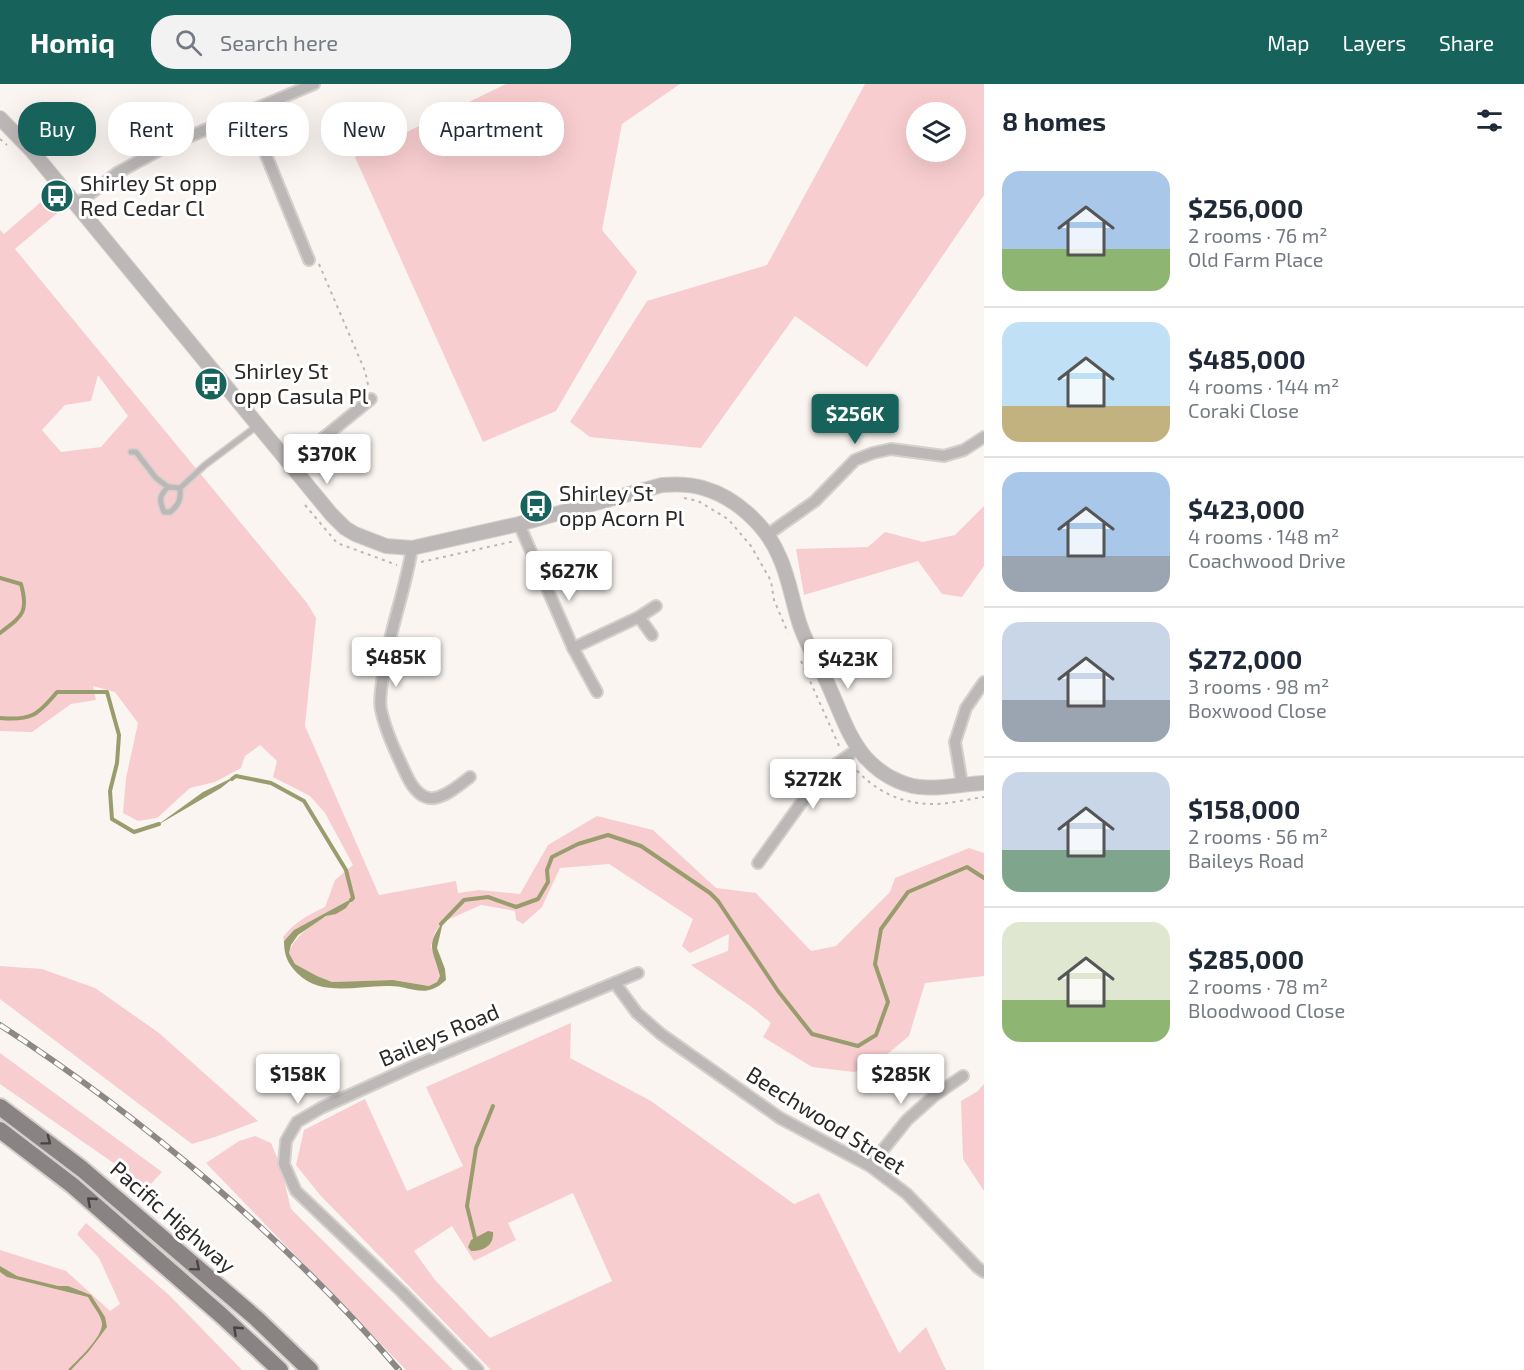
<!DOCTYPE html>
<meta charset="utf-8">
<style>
body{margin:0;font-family:"Exo 2",sans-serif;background:#f2f2f3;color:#1f2937;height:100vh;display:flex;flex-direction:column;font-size:22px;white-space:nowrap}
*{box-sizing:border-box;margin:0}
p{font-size:20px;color:#747a83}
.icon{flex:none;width:33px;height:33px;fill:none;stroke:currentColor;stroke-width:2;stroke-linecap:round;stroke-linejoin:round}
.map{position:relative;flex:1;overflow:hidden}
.details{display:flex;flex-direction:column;background:#fff;width:540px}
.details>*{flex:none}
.top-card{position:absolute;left:18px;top:18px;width:570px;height:54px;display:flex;gap:12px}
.controls{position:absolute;left:906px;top:18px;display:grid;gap:12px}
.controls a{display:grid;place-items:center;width:60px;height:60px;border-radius:50%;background:#fff;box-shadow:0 6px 24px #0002;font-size:30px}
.price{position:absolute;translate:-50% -51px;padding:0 14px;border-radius:6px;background:#fff;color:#222;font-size:20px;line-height:39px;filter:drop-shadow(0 2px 3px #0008)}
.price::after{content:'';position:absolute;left:50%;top:36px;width:18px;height:14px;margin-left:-9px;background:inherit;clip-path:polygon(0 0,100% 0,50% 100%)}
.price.selected{background:#17635b;color:#fff}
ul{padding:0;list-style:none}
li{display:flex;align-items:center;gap:18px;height:150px;padding:0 18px}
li+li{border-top:2px solid #e0e1e3}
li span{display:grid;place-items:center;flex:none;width:168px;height:120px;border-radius:18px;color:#555}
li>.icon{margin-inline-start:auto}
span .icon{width:72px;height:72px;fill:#fffc;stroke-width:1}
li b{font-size:26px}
h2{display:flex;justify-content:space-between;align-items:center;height:72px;padding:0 18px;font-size:26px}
.tag{padding:0 21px;border-radius:24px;background:#fff;box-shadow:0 6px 24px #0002;font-size:21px;line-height:54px}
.tag.selected{background:#17635b;color:#fff}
header{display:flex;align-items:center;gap:36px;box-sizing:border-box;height:84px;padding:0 30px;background:#17635b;color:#fff}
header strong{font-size:28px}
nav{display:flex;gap:33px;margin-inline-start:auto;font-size:21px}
.search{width:420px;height:54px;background:#f2f2f3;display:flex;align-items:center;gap:15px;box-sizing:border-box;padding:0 21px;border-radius:24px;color:#747a83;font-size:22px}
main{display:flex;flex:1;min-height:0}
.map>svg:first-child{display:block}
.green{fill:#f8cdcf;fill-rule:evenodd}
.water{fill:#999d6d}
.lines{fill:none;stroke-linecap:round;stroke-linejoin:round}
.stream{stroke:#999d6d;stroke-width:4}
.service-casing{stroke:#d5d0cd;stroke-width:8}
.minor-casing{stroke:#d5d0cd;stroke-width:14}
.tertiary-casing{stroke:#d5d0cd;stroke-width:16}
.primary-casing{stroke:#d5d0cd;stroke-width:20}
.path{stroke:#bcb7b4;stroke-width:2;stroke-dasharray:3 4.5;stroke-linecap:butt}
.service{stroke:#bbb8b7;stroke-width:5}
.minor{stroke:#bbb8b7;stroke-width:10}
.tertiary{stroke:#bbb8b7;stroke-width:14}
.primary{stroke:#898483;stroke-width:16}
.rail-casing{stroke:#8b8885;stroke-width:6}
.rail{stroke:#fff;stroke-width:4;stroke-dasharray:11;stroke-linecap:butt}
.oneway{stroke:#474443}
.labels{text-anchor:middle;stroke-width:6;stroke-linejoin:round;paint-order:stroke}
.poi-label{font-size:22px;fill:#2b2928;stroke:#fff;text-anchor:start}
.street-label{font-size:22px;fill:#2b2928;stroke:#fff}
</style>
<header>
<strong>Homiq</strong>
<div class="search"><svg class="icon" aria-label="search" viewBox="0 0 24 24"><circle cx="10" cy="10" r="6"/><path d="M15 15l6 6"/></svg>Search here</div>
<nav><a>Map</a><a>Layers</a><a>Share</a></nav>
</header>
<main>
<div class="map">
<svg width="984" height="1286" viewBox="0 0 984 1286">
<rect width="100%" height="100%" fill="#faf5f1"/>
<!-- green -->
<g class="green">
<path d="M506,0H680L622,40L602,146L637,188L556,327L483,358L355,73Z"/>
<path d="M865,0H984V111L867,283L795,232L701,364L590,353L570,338L647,217L767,181ZM916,28H956V68H916Z"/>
<path d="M49,111L61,126L15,165L307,519L316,534L305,642L379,811L456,797L458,809L479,806L520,810L548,761L597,732L653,746L716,804L756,809L811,867L836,862L890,808L895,794L969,764L984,769V892L925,899L909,952L872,983L854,988L812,983L763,953L771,939L753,924L691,881L728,867L729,850L690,869L682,862L693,835L609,780L560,784L542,823L523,840L516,836L515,827L481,821L443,838L435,848L431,862L440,892L437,898L430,902L393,896L332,898L317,892L295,880L289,869C293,854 312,840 325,833C337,826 343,830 351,815L294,846L284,857L283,853C295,838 308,831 325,823L335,796L353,781L325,729L310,712L273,693L277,677L260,661L245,672L241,684L215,698L190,704L157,734L138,737L123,729L126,694L138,639L115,608L93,602L96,616L71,620L32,648L0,647V146L4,150ZM98,291L128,332L101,363L61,368L42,346L65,321L91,317Z"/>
<path d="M984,422V482L962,513L942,510L918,477L804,511L796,465L868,463L885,448L923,458L955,451Z"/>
<path d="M0,882L42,885L95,904L159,949L258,1037L215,1053L192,1060L0,915Z"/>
<path d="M571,939L570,974L651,1017L794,1120L819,1109L899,1269L926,1243L946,1286H491L320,1111L296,1081L304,1046L365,1015L407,1107L463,1082L426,1003ZM573,1109L612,1197L490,1254L435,1196L414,1167L452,1142L474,1177L516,1156L508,1139Z"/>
<path d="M0,969L162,1088L148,1103L0,1000Z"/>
<path d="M984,1000V1107L963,1075L961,1017L978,1007Z"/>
<path d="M255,1052L271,1059L280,1080L291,1125L453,1286H406L206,1079L239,1057Z"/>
<path d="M86,1139L169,1211L242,1286H0V1166L66,1187L110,1227L120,1220L99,1174L77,1150Z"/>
</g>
<!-- water -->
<g class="water">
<path d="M236,692L221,704L156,742L203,708Z"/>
<path d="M353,814L346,824L336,830L326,832L298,851L291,861L289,869L295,880L317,892L332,898L393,896L429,902L437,898L440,892C433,865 425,862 443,838L437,864L445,885L446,896C425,916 412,902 390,902C358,901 322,914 297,889C287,879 284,870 284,857L294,846Z"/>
<path d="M488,1147L493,1148C494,1162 483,1167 471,1167L468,1163L471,1156Z"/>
<path d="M0,1182L17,1192L58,1202H68L91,1211L105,1233L107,1243L89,1267L71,1286H68C77,1276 103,1254 102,1239C101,1231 92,1221 88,1213L7,1193L0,1188Z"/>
</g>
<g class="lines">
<!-- stream -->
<g class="stream">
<path d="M0,494L21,500C29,529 22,532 0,549"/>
<path d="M0,634C31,637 38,631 57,608H107L119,651L117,679L110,707L112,735L134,748L159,740"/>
<path d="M232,695L236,692L271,699L304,717L346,786L353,814L351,816"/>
<path d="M441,840L464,816L488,813L516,823L538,815L548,798L547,786L552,773L578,760L608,751L641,762L710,809L718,817L778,907L812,950L858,962L876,951L888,918L875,880L881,845L908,808L967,783L984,794"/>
<path d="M475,1154L467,1122L476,1064L493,1022"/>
</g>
<!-- service casing -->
<g class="service-casing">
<g id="service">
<path d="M131,368H136L156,394L168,403"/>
<path d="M180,404L168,403C159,412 159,416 164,428H170C179,421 181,415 180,404L205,381L257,342"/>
</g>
</g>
<!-- minor casing -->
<g class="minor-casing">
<g id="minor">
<path d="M248,27L309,176"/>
<path d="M76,121L117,89L167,62L314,0"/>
<path d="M290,381L371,315"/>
<path d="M519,440L573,564L597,608"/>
<path d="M767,451L815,417L855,376L873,369L891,365L944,372L964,366L984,353"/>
<path d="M412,464C405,510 387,552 382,598C381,607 379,617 381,626C386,648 396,669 406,690C424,729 443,714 470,693"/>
<path d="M639,533L652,551"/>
<path d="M573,564L639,533L656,522"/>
<path d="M962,700L955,658L966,624L984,598"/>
<path d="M758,779L822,690L859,664"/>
<path d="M615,899L637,929L661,950L780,1034L870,1082L907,1110L977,1183L984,1188"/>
<path d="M870,1082L907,1036L935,1011L963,992"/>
<path d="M478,1286L402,1208L296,1107L284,1080L286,1057L297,1038L321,1024L414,982L638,889"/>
</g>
</g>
<!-- tertiary casing -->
<g class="tertiary-casing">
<path id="tertiary" d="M0,34L32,67L331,430L345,444L355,450L386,462L412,464L519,440L662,401C675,400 690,400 703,404C735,413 766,441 779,472C789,493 792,516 799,538C805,558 817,577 826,596C838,621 847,652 865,673C874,683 886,692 898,697C925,710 956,700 984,699"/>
</g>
<!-- primary casing -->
<g class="primary-casing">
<g id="primary">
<path d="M0,1023L82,1085L257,1235L310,1286"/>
<path d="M0,1046L72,1101L221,1231L280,1286"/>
</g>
</g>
<!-- path -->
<g class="path">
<path d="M0,55L7,61"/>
<path d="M319,180L365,287L369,305"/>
<path d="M684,414L698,417L728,435L751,462L771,497L774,516L788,549"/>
<path d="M305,421L337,459L397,481"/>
<path d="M421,478L515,457"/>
<path d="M801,577L840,664"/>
<path d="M852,681C873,706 900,720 933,720C950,720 968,715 984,713"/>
</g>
<!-- service -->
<use href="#service" class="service"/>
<!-- minor -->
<use href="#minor" class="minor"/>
<!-- tertiary -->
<use href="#tertiary" class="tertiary"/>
<!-- primary -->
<use href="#primary" class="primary"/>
<!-- rail casing -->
<g class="rail-casing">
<path id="rail" d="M0,941C142,1033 289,1157 399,1286"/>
</g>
<!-- rail -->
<use href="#rail" class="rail"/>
</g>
<!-- one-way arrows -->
<defs><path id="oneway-chevron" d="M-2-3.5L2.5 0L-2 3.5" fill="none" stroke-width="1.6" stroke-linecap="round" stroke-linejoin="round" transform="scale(1.5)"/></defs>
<g class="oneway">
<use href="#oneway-chevron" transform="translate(47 1057) rotate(37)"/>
<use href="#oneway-chevron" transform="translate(91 1117) rotate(-139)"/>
<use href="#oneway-chevron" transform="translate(196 1183) rotate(40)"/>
<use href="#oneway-chevron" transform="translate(237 1246) rotate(-137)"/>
</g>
<!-- icons -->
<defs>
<g id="bus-disc" transform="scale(1.725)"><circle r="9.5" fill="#17635b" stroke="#fff"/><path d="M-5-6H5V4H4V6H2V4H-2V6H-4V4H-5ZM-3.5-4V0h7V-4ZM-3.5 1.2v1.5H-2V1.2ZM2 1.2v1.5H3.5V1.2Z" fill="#fff"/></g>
</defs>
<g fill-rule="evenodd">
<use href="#bus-disc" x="57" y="112"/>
<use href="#bus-disc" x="211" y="300"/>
<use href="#bus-disc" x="536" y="422"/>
</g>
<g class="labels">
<!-- poi labels -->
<g class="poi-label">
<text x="80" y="107">Shirley St opp<tspan x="80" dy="25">Red Cedar Cl</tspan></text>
<text x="234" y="295">Shirley St<tspan x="234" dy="25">opp Casula Pl</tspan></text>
<text x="559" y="417">Shirley St<tspan x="559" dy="25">opp Acorn Pl</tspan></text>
</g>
<!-- street labels -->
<g class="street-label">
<text transform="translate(439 951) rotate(-23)" y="8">Baileys Road</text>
<text transform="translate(826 1036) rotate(32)" y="8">Beechwood Street</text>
<text transform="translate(173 1133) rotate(41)" y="8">Pacific Highway</text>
</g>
</g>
</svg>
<div class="controls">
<a><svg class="icon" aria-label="layers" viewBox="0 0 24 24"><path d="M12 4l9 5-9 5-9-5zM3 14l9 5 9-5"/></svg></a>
</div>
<b class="price selected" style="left:855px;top:361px">$256K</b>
<b class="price" style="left:327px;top:401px">$370K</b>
<b class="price" style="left:569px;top:518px">$627K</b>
<b class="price" style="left:396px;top:604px">$485K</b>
<b class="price" style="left:848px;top:606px">$423K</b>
<b class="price" style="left:813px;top:726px">$272K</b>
<b class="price" style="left:298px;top:1021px">$158K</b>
<b class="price" style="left:901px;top:1021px">$285K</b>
<div class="top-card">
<a class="tag selected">Buy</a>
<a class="tag">Rent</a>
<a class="tag">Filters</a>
<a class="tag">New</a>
<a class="tag">Apartment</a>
</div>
</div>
<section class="details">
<h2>8 homes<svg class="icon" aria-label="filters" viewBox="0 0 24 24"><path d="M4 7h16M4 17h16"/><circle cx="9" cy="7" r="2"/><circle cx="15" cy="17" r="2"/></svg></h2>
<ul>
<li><span style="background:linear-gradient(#a9c7e8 65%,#8fb573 0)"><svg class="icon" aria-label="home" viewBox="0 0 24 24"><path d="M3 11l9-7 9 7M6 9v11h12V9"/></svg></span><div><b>$256,000</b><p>2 rooms · 76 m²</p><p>Old Farm Place</p></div></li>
<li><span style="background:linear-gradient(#bfe0f5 70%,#c2b280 0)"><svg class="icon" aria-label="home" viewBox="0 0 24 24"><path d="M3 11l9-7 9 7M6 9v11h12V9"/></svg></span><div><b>$485,000</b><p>4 rooms · 144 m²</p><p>Coraki Close</p></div></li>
<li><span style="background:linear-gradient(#a9c7e8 70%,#9aa5b1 0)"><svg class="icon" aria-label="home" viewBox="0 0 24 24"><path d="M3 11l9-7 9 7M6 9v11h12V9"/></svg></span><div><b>$423,000</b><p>4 rooms · 148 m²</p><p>Coachwood Drive</p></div></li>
<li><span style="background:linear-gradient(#c9d6e8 65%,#9aa5b1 0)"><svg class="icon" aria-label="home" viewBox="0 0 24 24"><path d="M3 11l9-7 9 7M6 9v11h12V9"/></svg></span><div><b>$272,000</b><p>3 rooms · 98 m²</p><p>Boxwood Close</p></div></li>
<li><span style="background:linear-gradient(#c9d6e8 65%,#7fa58c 0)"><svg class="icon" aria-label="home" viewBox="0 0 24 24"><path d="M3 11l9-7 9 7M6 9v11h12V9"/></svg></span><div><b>$158,000</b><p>2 rooms · 56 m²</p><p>Baileys Road</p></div></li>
<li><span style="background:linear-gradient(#dfe7d0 65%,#8fb573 0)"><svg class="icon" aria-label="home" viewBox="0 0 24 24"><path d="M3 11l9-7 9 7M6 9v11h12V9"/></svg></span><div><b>$285,000</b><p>2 rooms · 78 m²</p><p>Bloodwood Close</p></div></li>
</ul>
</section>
</main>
